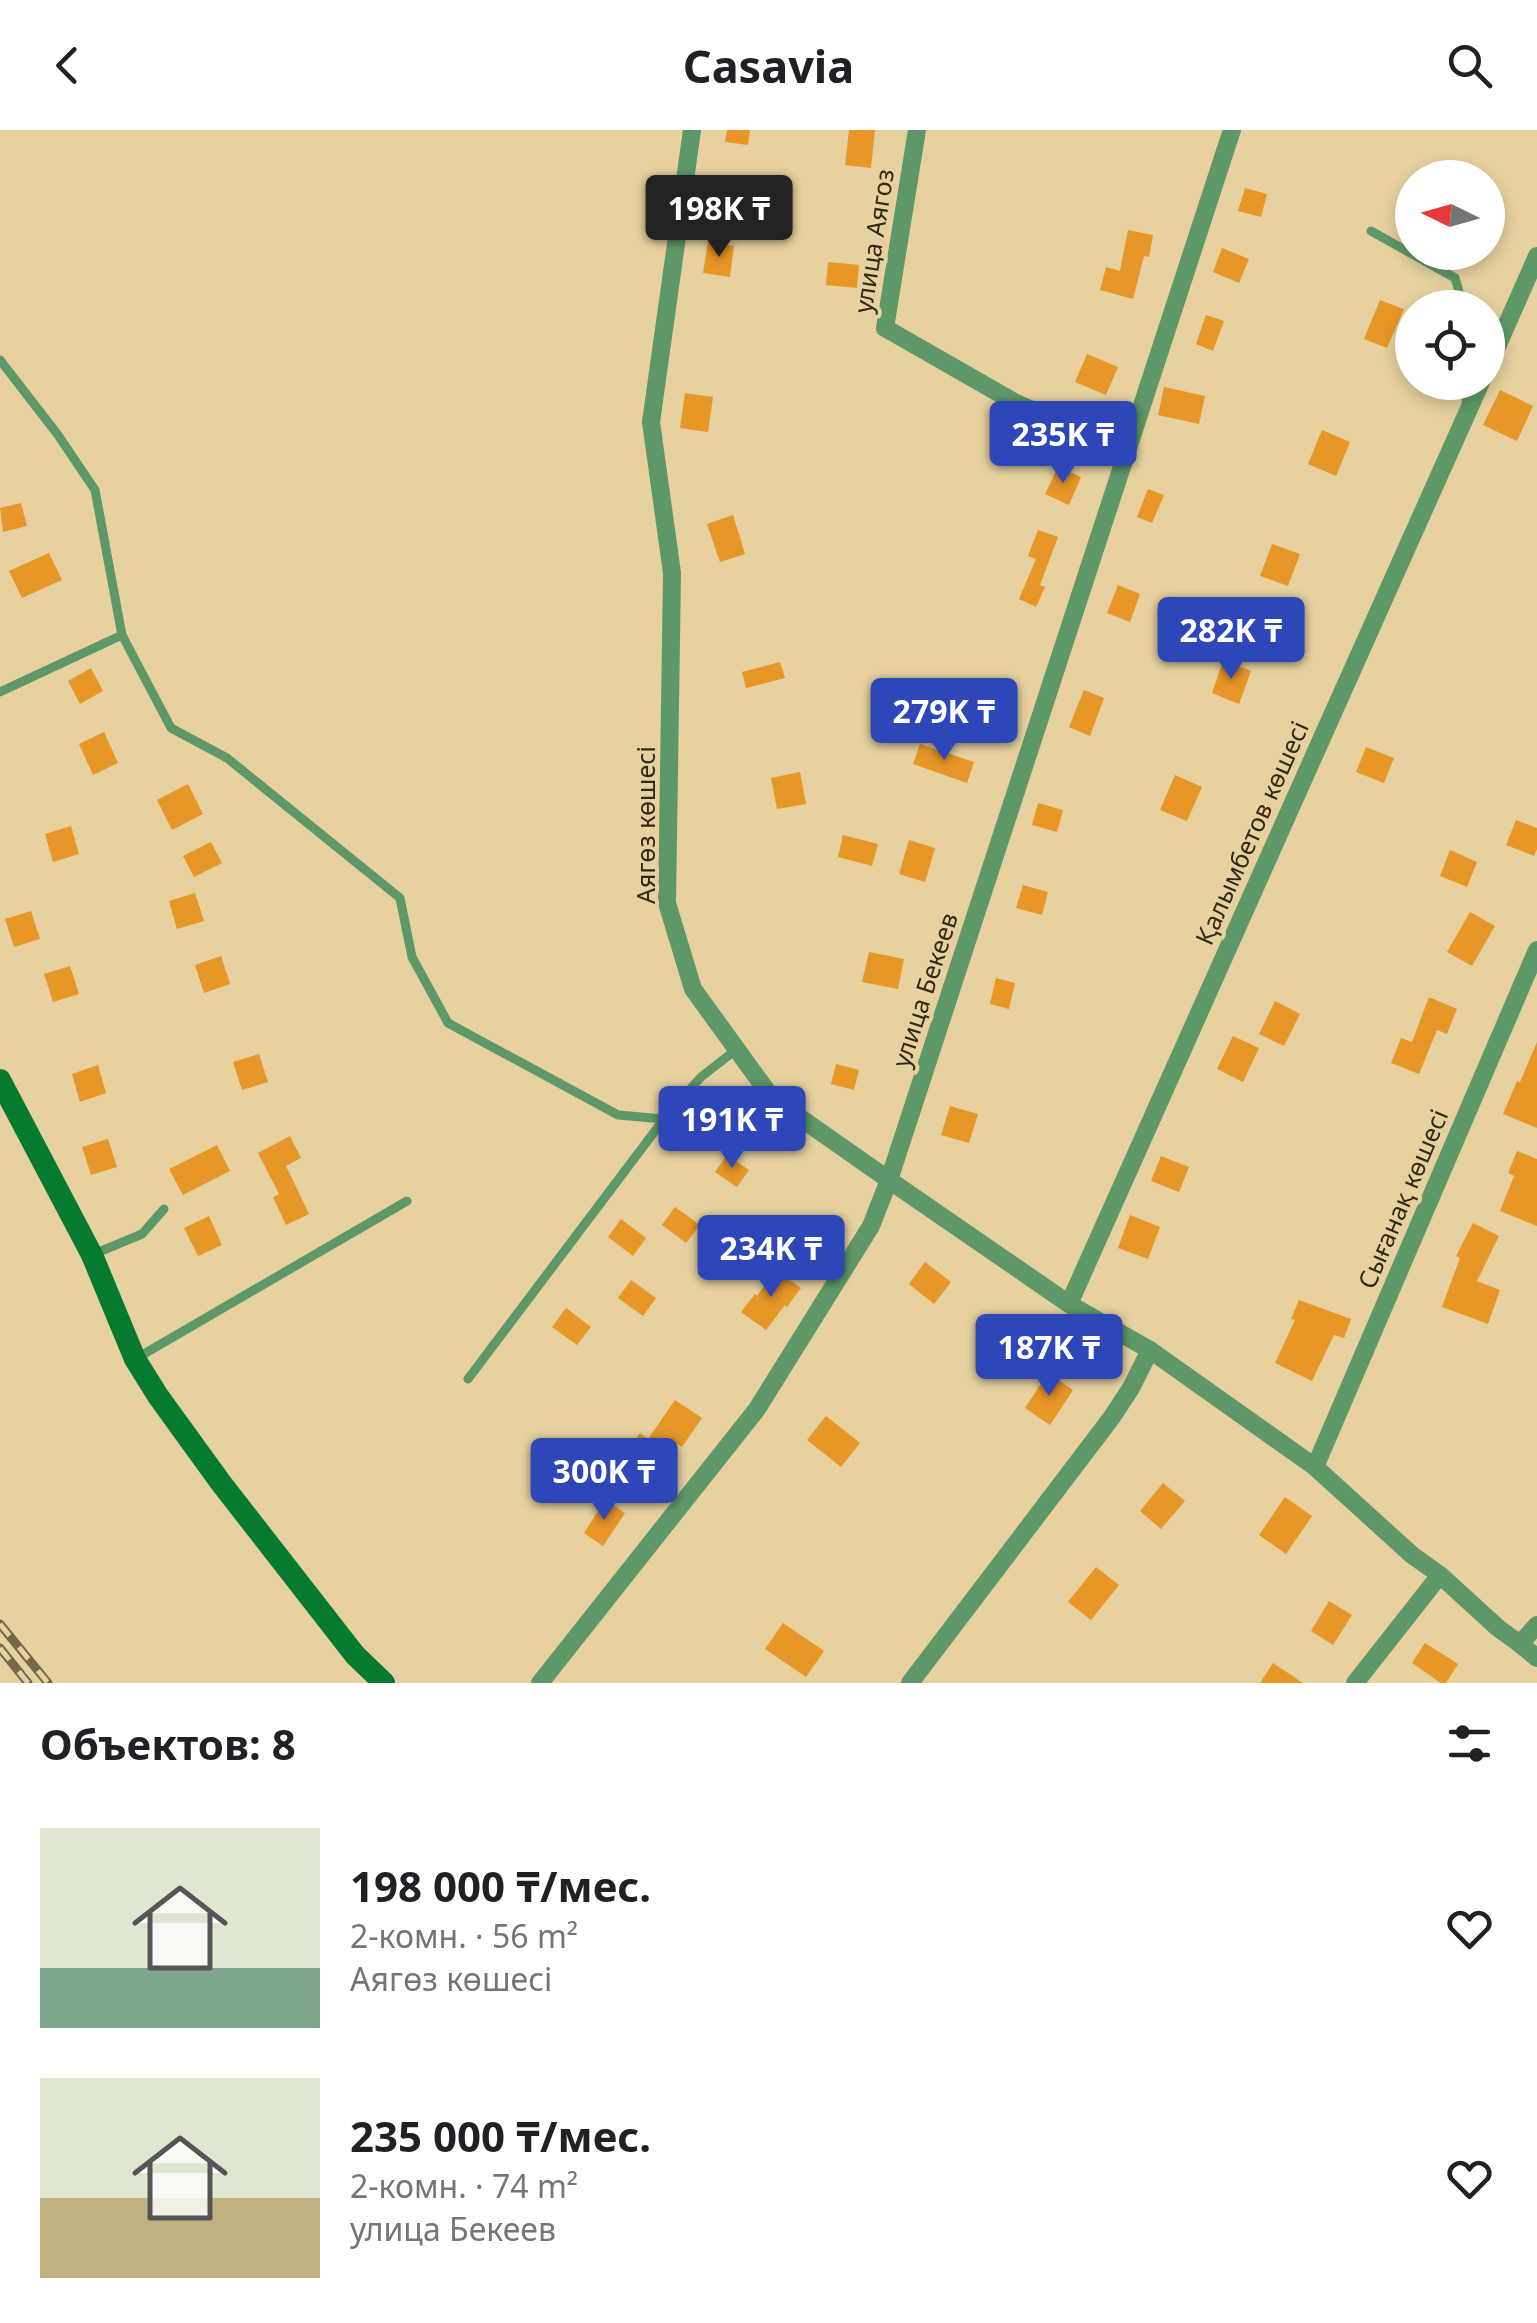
<!DOCTYPE html>
<html lang="ru">
<meta charset="utf-8">
<style>
body{margin:0;font-family:"Noto Sans",sans-serif;background:#f2f2f2;color:#202124;height:100vh;display:flex;flex-direction:column;font-size:38px;white-space:nowrap}
*{box-sizing:border-box;margin:0}
p{font-size:32px;color:#757577}
.icon{flex:none;width:55px;height:55px;fill:none;stroke:currentColor;stroke-width:2;stroke-linecap:round;stroke-linejoin:round}
.map{position:relative;height:1553px;overflow:hidden}
.details{display:flex;flex-direction:column;background:#fff;flex:1}
.details>*{flex:none}
.needle{width:65px;rotate:275deg}
.buttons{position:absolute;left:1395px;top:30px;display:grid;gap:20px}
.buttons a{display:grid;place-items:center;width:110px;height:110px;border-radius:50%;background:#fff;box-shadow:0 5px 15px #0003;font-size:50px}
.price{position:absolute;translate:-50% -85px;padding:0 22px;border-radius:10px;background:#2e47b8;color:#fff;font-size:32px;line-height:65px;filter:drop-shadow(0 2px 5px #0008)}
.price::after{content:'';position:absolute;left:50%;top:60px;width:30px;height:22px;margin-left:-15px;background:inherit;clip-path:polygon(0 0,100% 0,50% 100%)}
.price.current{background:#222;color:#fff}
ul{padding:0;list-style:none}
li{display:flex;align-items:center;gap:30px;height:250px;padding:0 40px}
li span{display:grid;place-items:center;flex:none;width:280px;height:200px;border-radius:0px;color:#555}
li>.icon{margin-inline-start:auto}
span .icon{width:120px;height:120px;fill:#fffc;stroke-width:1}
li b{font-size:42px}
h2{display:flex;justify-content:space-between;align-items:center;height:120px;padding:0 40px;font-size:42px}
header{display:flex;justify-content:space-between;align-items:center;height:130px;padding:0 40px;background:#fff;font-size:45px;font-weight:700}
.map>svg:first-child{display:block}
.building{fill:#e79628}
.lines{fill:none;stroke-linecap:round;stroke-linejoin:round}
.lane{stroke:#5f9868;stroke-width:9}
.street{stroke:#5f9868;stroke-width:18}
.secondary{stroke:#067a31;stroke-width:22}
.rail-casing{stroke:#756849;stroke-width:9}
.rail{stroke:#e6d19f;stroke-width:5;stroke-dasharray:15;stroke-linecap:butt}
.labels{text-anchor:middle;stroke-width:8;stroke-linejoin:round;paint-order:stroke}
.street-label{font-size:25px;fill:#312915;stroke:#e6d19f}
</style>
<header><svg class="icon" aria-label="back" viewBox="0 0 24 24"><path d="M15 5l-7 7 7 7"/></svg>Casavia<svg class="icon" aria-label="search" viewBox="0 0 24 24"><circle cx="10" cy="10" r="6"/><path d="M15 15l6 6"/></svg></header>
<div class="map">
<svg width="1537" height="1553" viewBox="0 0 1537 1553">
<rect width="100%" height="100%" fill="#e6d19f"/>
<!-- building -->
<g class="building">
<path d="M727,0H750L748,15L725,12Z"/>
<path d="M849,0H875L871,38L845,35Z"/>
<path d="M1245,58L1267,64L1261,87L1238,81Z"/>
<path d="M1128,100L1153,105L1149,127L1144,126L1133,169L1100,160L1106,137L1120,141Z"/>
<path d="M708,112L734,116L730,147L703,143Z"/>
<path d="M1222,118L1249,129L1239,153L1213,142Z"/>
<path d="M828,132L859,135L857,158L826,155Z"/>
<path d="M1380,170L1404,179L1387,218L1364,209Z"/>
<path d="M1206,185L1224,191L1213,221L1196,214Z"/>
<path d="M1087,224L1118,237L1106,265L1075,252Z"/>
<path d="M1164,257L1205,266L1199,294L1158,285Z"/>
<path d="M1500,260L1533,276L1517,311L1483,295Z"/>
<path d="M685,263L713,267L708,302L680,298Z"/>
<path d="M1322,300L1350,312L1336,346L1308,334Z"/>
<path d="M1058,337L1081,347L1069,375L1045,364Z"/>
<path d="M1148,359L1164,365L1152,393L1137,387Z"/>
<path d="M21,373L27,396L3,402L0,378Z"/>
<path d="M733,385L745,424L720,432L707,394Z"/>
<path d="M1038,400L1058,407L1040,455L1045,457L1036,477L1019,469L1036,429L1028,426Z"/>
<path d="M1272,414L1300,424L1288,456L1260,446Z"/>
<path d="M49,423L62,450L22,468L9,441Z"/>
<path d="M1118,455L1140,464L1130,492L1107,483Z"/>
<path d="M1223,531L1251,541L1239,574L1212,563Z"/>
<path d="M780,532L785,548L746,558L742,542Z"/>
<path d="M91,538L103,561L80,574L68,551Z"/>
<path d="M1084,560L1104,568L1090,606L1069,597Z"/>
<path d="M104,602L118,633L93,645L79,614Z"/>
<path d="M920,614L974,632L967,653L913,634Z"/>
<path d="M1366,617L1394,628L1384,653L1356,642Z"/>
<path d="M800,642L806,674L777,679L771,648Z"/>
<path d="M1175,645L1202,657L1187,691L1160,680Z"/>
<path d="M188,654L203,684L172,700L157,670Z"/>
<path d="M1038,673L1063,680L1057,702L1032,695Z"/>
<path d="M1516,690L1537,698V719L1534,726L1506,715Z"/>
<path d="M71,696L79,724L53,732L45,704Z"/>
<path d="M843,705L878,714L872,736L838,727Z"/>
<path d="M909,710L935,718L925,752L899,744Z"/>
<path d="M211,712L222,733L194,747L183,726Z"/>
<path d="M1450,720L1477,732L1467,757L1440,746Z"/>
<path d="M1023,755L1048,762L1042,785L1016,778Z"/>
<path d="M195,763L204,791L177,799L169,771Z"/>
<path d="M31,781L40,809L14,817L5,789Z"/>
<path d="M1470,782L1495,796L1472,836L1447,822Z"/>
<path d="M869,822L904,829L898,859L862,852Z"/>
<path d="M221,826L230,854L204,863L195,835Z"/>
<path d="M70,836L79,864L53,872L44,844Z"/>
<path d="M996,848L1015,853L1009,879L990,874Z"/>
<path d="M1429,867L1457,879L1447,904L1437,900L1419,944L1391,933L1401,908L1412,912Z"/>
<path d="M1275,871L1300,884L1284,916L1259,904Z"/>
<path d="M1233,906L1259,918L1243,952L1217,939Z"/>
<path d="M1537,912V998L1503,984L1517,951L1520,952Z"/>
<path d="M259,924L268,952L242,960L233,932Z"/>
<path d="M836,934L859,940L854,960L831,954Z"/>
<path d="M98,935L106,963L80,972L72,944Z"/>
<path d="M950,976L978,984L969,1013L941,1005Z"/>
<path d="M290,1006L301,1028L286,1036L309,1084L286,1095L273,1067L279,1064L258,1023Z"/>
<path d="M108,1009L117,1037L91,1045L82,1017Z"/>
<path d="M217,1015L230,1041L183,1065L169,1039Z"/>
<path d="M1517,1021L1537,1029V1096L1500,1081L1514,1046L1508,1043Z"/>
<path d="M727,1025L749,1040L737,1057L715,1042Z"/>
<path d="M1161,1026L1189,1037L1179,1062L1151,1051Z"/>
<path d="M675,1077L700,1095L686,1113L662,1095Z"/>
<path d="M1130,1085L1160,1097L1148,1129L1118,1118Z"/>
<path d="M209,1086L222,1115L198,1126L184,1098Z"/>
<path d="M621,1089L646,1108L633,1126L608,1107Z"/>
<path d="M811,1093L836,1111L822,1130L797,1111Z"/>
<path d="M1473,1093L1499,1106L1477,1151L1500,1160L1488,1194L1442,1177L1460,1128L1456,1126Z"/>
<path d="M925,1132L951,1152L934,1174L909,1154Z"/>
<path d="M776,1140L801,1158L787,1177L785,1175L766,1200L741,1182L755,1164L757,1166Z"/>
<path d="M631,1150L656,1168L643,1186L618,1168Z"/>
<path d="M1299,1170L1351,1189L1344,1208L1334,1205L1312,1251L1275,1233L1295,1190L1291,1189Z"/>
<path d="M566,1178L591,1197L577,1215L552,1197Z"/>
<path d="M1048,1243L1073,1260L1050,1295L1025,1278Z"/>
<path d="M675,1270L702,1288L682,1317L672,1311L652,1339L627,1321L640,1303L648,1309Z"/>
<path d="M826,1286L860,1313L841,1337L807,1310Z"/>
<path d="M1163,1353L1185,1371L1161,1399L1140,1381Z"/>
<path d="M1285,1367L1312,1386L1286,1424L1259,1405Z"/>
<path d="M605,1370L625,1383L603,1416L584,1403Z"/>
<path d="M1096,1437L1119,1455L1091,1490L1068,1472Z"/>
<path d="M1329,1471L1352,1485L1333,1515L1311,1501Z"/>
<path d="M783,1493L824,1521L806,1547L765,1519Z"/>
<path d="M1425,1513L1458,1534L1446,1553H1441L1412,1533Z"/>
<path d="M1273,1533L1303,1553H1260Z"/>
</g>
<g class="lines">
<!-- lane -->
<g class="lane">
<path d="M1371,101L1455,148L1464,178"/>
<path d="M0,230L58,305L95,360L122,505"/>
<path d="M1466,252V271"/>
<path d="M0,562L122,505L171,598L227,628L400,768L412,827L448,893L618,985L664,989"/>
<path d="M94,1124L142,1104L164,1079"/>
<path d="M137,1228L407,1071"/>
<path d="M468,1249L664,989L701,947L737,919"/>
</g>
<!-- street -->
<g class="street">
<path d="M917,0L885,198L1016,273L1127,322"/>
<path d="M1488,237L1537,126"/>
<path d="M1069,1174L1481,252"/>
<path d="M1150,1220L1315,1337L1412,1425L1440,1445L1498,1498L1520,1514L1537,1495"/>
<path d="M1315,1337L1537,820"/>
<path d="M1520,1514L1537,1528"/>
<path d="M540,1553L757,1279L871,1096L889,1050L772,968L693,859L667,773L672,443L651,292L692,0"/>
<path d="M910,1553L1112,1287L1131,1258L1150,1220L1069,1174L889,1050L1232,0"/>
<path d="M1355,1553L1440,1445"/>
</g>
<!-- secondary -->
<path class="secondary" d="M0,950L92,1125L135,1229L158,1266L221,1353L355,1525L384,1553"/>
<!-- rail casing -->
<g class="rail-casing">
<g id="rail">
<path d="M0,1494L48,1553"/>
<path d="M0,1518L28,1553"/>
</g>
</g>
<!-- rail -->
<use href="#rail" class="rail"/>
</g>
<g class="labels">
<!-- street labels -->
<g class="street-label">
<text transform="translate(874 111) rotate(-81)" y="9">улица Аягоз</text>
<text transform="translate(646 695) rotate(-90)" y="9">Аягөз көшесі</text>
<text transform="translate(1252 703) rotate(-66)" y="9">Қалымбетов көшесі</text>
<text transform="translate(925 860) rotate(-72)" y="9">улица Бекеев</text>
<text transform="translate(1403 1069) rotate(-67)" y="9">Сығанақ көшесі</text>
</g>
</g>
</svg>
<div class="buttons">
<a><svg class="needle" viewBox="-14 -14 28 28"><path d="M0-13l5 13h-10z" fill="#e53935"/><path d="M0 13l5-13h-10z" fill="#757577"/></svg></a>
<a><svg class="icon" aria-label="locate" viewBox="0 0 24 24"><circle cx="12" cy="12" r="6"/><path d="M12 2v4M12 18v4M2 12h4M18 12h4"/></svg></a>
</div>
<b class="price current" style="left:719px;top:130px">198K ₸</b>
<b class="price" style="left:1063px;top:356px">235K ₸</b>
<b class="price" style="left:1231px;top:552px">282K ₸</b>
<b class="price" style="left:944px;top:633px">279K ₸</b>
<b class="price" style="left:732px;top:1041px">191K ₸</b>
<b class="price" style="left:771px;top:1170px">234K ₸</b>
<b class="price" style="left:1049px;top:1269px">187K ₸</b>
<b class="price" style="left:604px;top:1393px">300K ₸</b>
</div>
<section class="details">
<h2>Объектов: 8<svg class="icon" aria-label="filters" viewBox="0 0 24 24"><path d="M4 7h16M4 17h16"/><circle cx="9" cy="7" r="2"/><circle cx="15" cy="17" r="2"/></svg></h2>
<ul>
<li><span style="background:linear-gradient(#dfe7d0 70%,#7fa58c 0)"><svg class="icon" aria-label="home" viewBox="0 0 24 24"><path d="M3 11l9-7 9 7M6 9v11h12V9"/></svg></span><div><b>198 000 ₸/мес.</b><p>2-комн. · 56 m²</p><p>Аягөз көшесі</p></div><svg class="icon" aria-label="heart" viewBox="0 0 24 24"><path d="M12 20l-8-8c-3-5 5-10 8-4 3-6 11-1 8 4z"/></svg></li>
<li><span style="background:linear-gradient(#dfe7d0 60%,#c2b280 0)"><svg class="icon" aria-label="home" viewBox="0 0 24 24"><path d="M3 11l9-7 9 7M6 9v11h12V9"/></svg></span><div><b>235 000 ₸/мес.</b><p>2-комн. · 74 m²</p><p>улица Бекеев</p></div><svg class="icon" aria-label="heart" viewBox="0 0 24 24"><path d="M12 20l-8-8c-3-5 5-10 8-4 3-6 11-1 8 4z"/></svg></li>
</ul>
</section>
